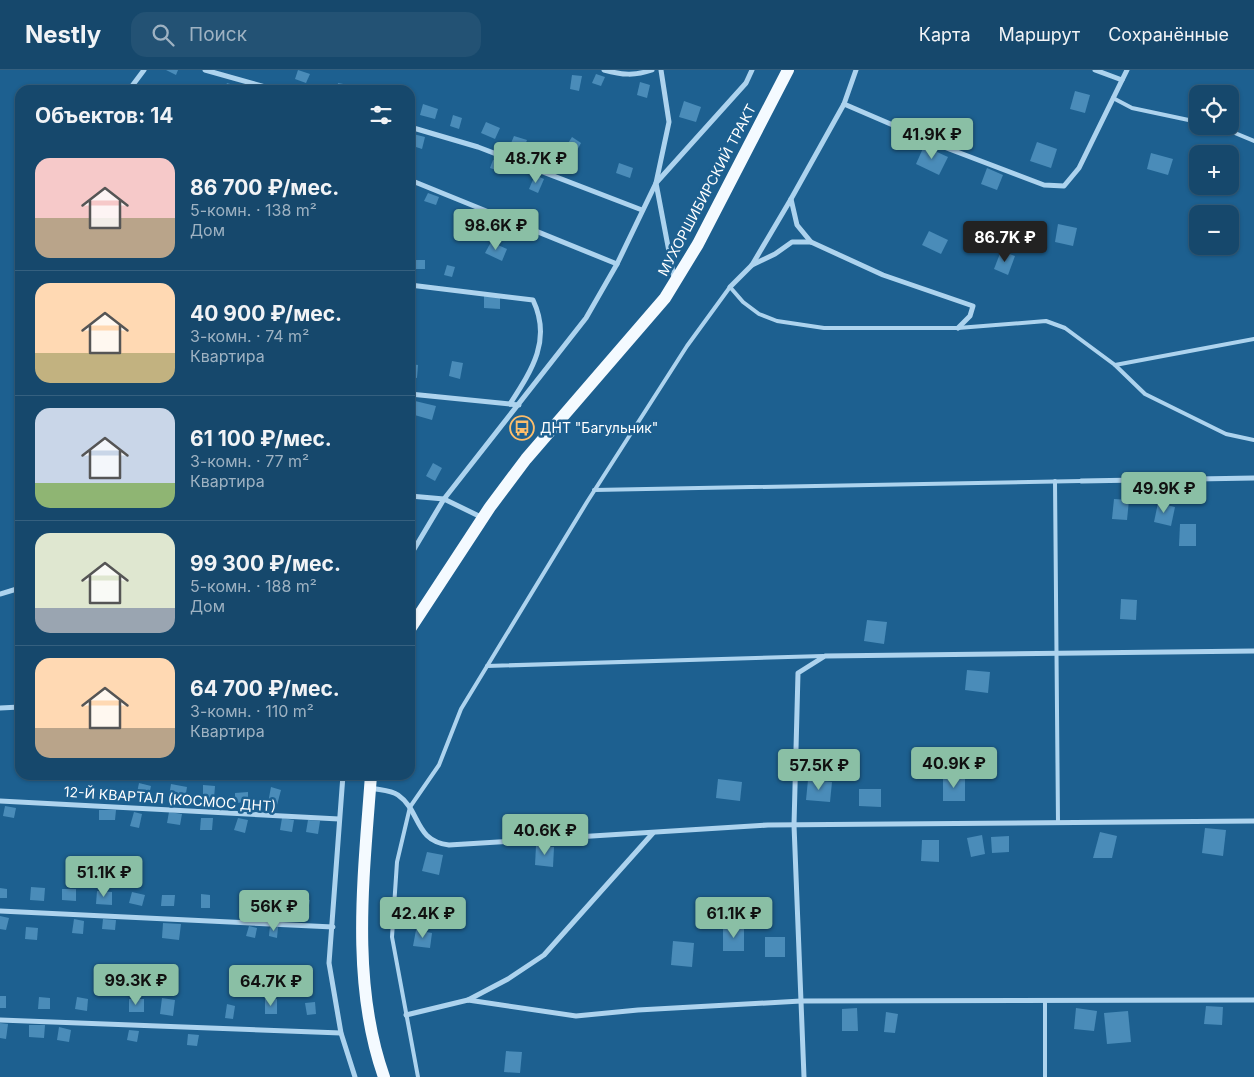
<!DOCTYPE html>
<html lang="ru">
<meta charset="utf-8">
<style>
body{margin:0;font-family:Inter,sans-serif;background:#235274;color:#f1f3f6;height:100vh;display:flex;flex-direction:column;font-size:19px;white-space:nowrap}
*{box-sizing:border-box;margin:0}
p{font-size:16px;color:#9eb2c2}
.icon{flex:none;width:28px;height:28px;fill:none;stroke:currentColor;stroke-width:2;stroke-linecap:round;stroke-linejoin:round}
.map{position:relative;flex:1;overflow:hidden}
.panel{position:absolute;left:15px;top:15px;width:400px;height:695px;display:flex;flex-direction:column;background:#16486c;border-radius:15px;box-shadow:0 1px 4px #0004,0 0 0 1px #35607f}
.panel>*{flex:none}
.buttons{position:absolute;left:1189px;top:15px;display:grid;gap:10px}
.buttons a{display:grid;place-items:center;width:50px;height:50px;border-radius:10px;background:#16486c;box-shadow:0 1px 4px #0004,0 0 0 1px #35607f;font-size:25px}
.price{position:absolute;translate:-50% -42px;padding:0 11px;border-radius:5px;background:#8abfa5;color:#111;font-size:16px;line-height:32px;filter:drop-shadow(0 1px 2px #0008)}
.price::after{content:'';position:absolute;left:50%;top:30px;width:15px;height:11px;margin-left:-8px;background:inherit;clip-path:polygon(0 0,100% 0,50% 100%)}
.price.active{background:#222;color:#fff}
ul{padding:0;list-style:none}
li{display:flex;align-items:center;gap:15px;height:125px;padding:0 20px}
li+li{border-top:1px solid #35607f}
li span{display:grid;place-items:center;flex:none;width:140px;height:100px;border-radius:15px;color:#555}
li>.icon{margin-inline-start:auto}
span .icon{width:60px;height:60px;fill:#fffc;stroke-width:1}
li b{font-size:21px}
h2{display:flex;justify-content:space-between;align-items:center;height:60px;padding:0 20px;font-size:21px}
header{display:flex;align-items:center;gap:30px;box-sizing:border-box;height:70px;padding:0 25px;background:#16486c;border-bottom:1px solid #35607f}
header strong{font-size:24px}
nav{display:flex;gap:28px;margin-inline-start:auto;font-size:18px}
.search{width:350px;height:45px;background:#235274;display:flex;align-items:center;gap:12px;box-sizing:border-box;padding:0 18px;border-radius:15px;color:#9eb2c2;font-size:19px}
.map>svg:first-child{display:block}
.building{fill:#4a8cb9}
.lines{fill:none;stroke-linecap:round;stroke-linejoin:round}
.lane{stroke:#add3ee;stroke-width:4}
.street{stroke:#add3ee;stroke-width:5}
.primary{stroke:#f4faff;stroke-width:12}
.labels{text-anchor:middle;stroke-width:5;stroke-linejoin:round;paint-order:stroke}
.street-label{font-size:14px;fill:#fff;stroke:#1d6090}
.poi-label{font-size:14px;fill:#fff;stroke:#1d6090;text-anchor:start}
</style>
<header>
<strong>Nestly</strong>
<div class="search"><svg class="icon" aria-label="search" viewBox="0 0 24 24"><circle cx="10" cy="10" r="6"/><path d="M15 15l6 6"/></svg>Поиск</div>
<nav><a>Карта</a><a>Маршрут</a><a>Сохранённые</a></nav>
</header>
<div class="map">
<svg width="1254" height="1007" viewBox="0 0 1254 1007">
<rect width="100%" height="100%" fill="#1d6090"/>
<!-- building -->
<g class="building">
<path d="M166,0H178L176,5Z"/>
<path d="M298,0L310,4L306,13L295,9Z"/>
<path d="M596,4L605,7L601,16L592,13Z"/>
<path d="M572,5L582,6L579,21L570,19Z"/>
<path d="M640,12L650,15L647,28L637,25Z"/>
<path d="M227,13L240,17L239,20H224Z"/>
<path d="M338,13L349,15L348,20H337Z"/>
<path d="M143,15L155,20H141Z"/>
<path d="M1075,21L1090,25L1085,43L1070,39Z"/>
<path d="M684,31L701,37L696,52L679,47Z"/>
<path d="M423,34L438,39L435,49L420,45Z"/>
<path d="M453,45L462,48L459,59L450,56Z"/>
<path d="M486,52L500,58L495,69L481,63Z"/>
<path d="M413,64L425,67L422,79L410,75Z"/>
<path d="M514,66L527,70L522,83L509,78Z"/>
<path d="M572,67L581,73L575,84L565,78Z"/>
<path d="M1037,72L1057,79L1051,98L1030,91Z"/>
<path d="M924,76L948,87L939,105L916,94Z"/>
<path d="M1151,83L1173,89L1168,105L1147,99Z"/>
<path d="M493,90L505,94L502,102L490,98Z"/>
<path d="M619,93L633,98L630,108L616,103Z"/>
<path d="M987,98L1003,105L997,120L981,114Z"/>
<path d="M535,105L544,109L538,123L529,119Z"/>
<path d="M428,123L439,127L436,135L424,131Z"/>
<path d="M491,147L501,150L498,159L488,157Z"/>
<path d="M1058,154L1077,158L1073,176L1055,172Z"/>
<path d="M929,161L948,170L941,184L922,175Z"/>
<path d="M491,172L507,179L502,191L485,183Z"/>
<path d="M1001,181L1015,186L1008,205L994,199Z"/>
<rect x="411" y="190" width="14" height="9"/>
<path d="M447,195L455,197L452,207L444,205Z"/>
<path d="M484,226L500,227V239L484,238Z"/>
<path d="M452,291L463,293L460,309L449,306Z"/>
<path d="M410,294L418,295L417,308L410,307Z"/>
<path d="M415,331L436,336L432,350L411,344Z"/>
<path d="M433,393L442,398L435,411L426,406Z"/>
<path d="M1114,429L1129,430L1127,450L1112,449Z"/>
<path d="M1158,433L1175,437L1171,456L1154,452Z"/>
<path d="M1180,454H1196V476H1179Z"/>
<path d="M1121,529L1137,530L1136,550L1120,549Z"/>
<path d="M867,550L887,552L884,574L864,571Z"/>
<path d="M967,600L990,602L988,623L965,620Z"/>
<rect x="943" y="708" width="22" height="23"/>
<path d="M718,709L742,712L740,731L716,728Z"/>
<path d="M808,710L832,712L830,732L806,730Z"/>
<path d="M139,713L151,716L149,725L137,723Z"/>
<path d="M171,714L187,717L185,729L169,726Z"/>
<path d="M203,715L215,716L214,729L203,728Z"/>
<path d="M271,717L281,720L277,735L268,733Z"/>
<path d="M859,719H881V737L859,736Z"/>
<path d="M248,722V732L235,733V723Z"/>
<path d="M5,736L16,738L14,748L3,746Z"/>
<path d="M99,740H116L115,750H99Z"/>
<path d="M134,742L142,744L139,758L130,756Z"/>
<path d="M169,742L182,744L180,755L167,753Z"/>
<path d="M201,748H213L212,760H200Z"/>
<path d="M238,748L248,750L245,763L234,760Z"/>
<path d="M282,748L294,750L292,762L280,760Z"/>
<path d="M308,750L320,751L318,764L306,762Z"/>
<path d="M1205,758L1226,760L1223,786L1202,783Z"/>
<path d="M1100,762L1117,766L1112,788H1093Z"/>
<path d="M982,765L985,784L971,787L967,768Z"/>
<path d="M1009,766V782L992,783L991,767Z"/>
<path d="M922,770H939V792L921,791Z"/>
<path d="M536,776L554,777L553,797L535,795Z"/>
<path d="M427,782L443,785L439,805L422,801Z"/>
<path d="M31,817L45,818L44,831L30,830Z"/>
<path d="M0,818L7,819V828H0Z"/>
<path d="M62,819H76V831L62,830Z"/>
<path d="M97,821L112,822V835L96,834Z"/>
<path d="M132,822L145,825L142,836L129,833Z"/>
<path d="M201,824L210,825V838H201Z"/>
<path d="M162,825H175L174,836H161Z"/>
<path d="M298,828L310,830L308,841L296,839Z"/>
<path d="M0,846L9,848L6,860L0,859Z"/>
<path d="M74,849L84,851L83,864L72,863Z"/>
<path d="M103,849L116,850L115,860L102,859Z"/>
<path d="M163,853L181,854L179,870L162,868Z"/>
<path d="M270,855L278,857L277,868L269,866Z"/>
<path d="M249,856L257,858L255,868L246,866Z"/>
<path d="M26,857L38,858L37,870L25,869Z"/>
<rect x="723" y="857" width="21" height="24"/>
<path d="M416,860L432,863L430,878L413,876Z"/>
<rect x="765" y="867" width="20" height="20"/>
<path d="M673,871L694,873L692,897L671,895Z"/>
<rect x="0" y="926" width="6" height="12"/>
<path d="M39,927L50,928V939H38Z"/>
<path d="M77,927L88,929L87,941L75,939Z"/>
<path d="M162,928L175,930L173,946L160,944Z"/>
<rect x="129" y="929" width="15" height="13"/>
<rect x="265" y="929" width="12" height="15"/>
<path d="M315,932L316,944L307,945L305,933Z"/>
<path d="M227,934L235,936L233,949L225,948Z"/>
<path d="M1206,936L1223,937L1222,955L1204,954Z"/>
<path d="M857,938L858,961H842V939Z"/>
<path d="M1076,938L1097,941L1094,961L1074,959Z"/>
<path d="M1128,941L1131,972L1107,974L1104,943Z"/>
<path d="M886,942L898,944L895,963L884,962Z"/>
<path d="M0,953L8,954L6,969L0,968Z"/>
<path d="M29,955H45L44,968L29,967Z"/>
<path d="M59,957L71,960L69,972L57,970Z"/>
<path d="M129,960L139,961L137,972L127,970Z"/>
<path d="M188,964L199,965L197,976L187,975Z"/>
<path d="M506,981L522,982L520,1003L504,1002Z"/>
</g>
<g class="lines">
<!-- lane -->
<g class="lane">
<path d="M1113,28L1132,38L1198,52"/>
<path d="M1218,56L1254,71"/>
<path d="M1115,295L1254,269"/>
<path d="M1055,411L1058,753"/>
<path d="M594,420L1081,411"/>
<path d="M487,596L823,586"/>
<path d="M418,1007L392,867L397,792L410,737L439,695L461,639L587,432L687,276L730,217L743,232L759,244L777,251L824,258H958L1046,251L1065,258L1115,295L1145,324L1226,364L1254,370"/>
<path d="M1045,1007V930"/>
</g>
<!-- street -->
<g class="street">
<path d="M205,0L276,20"/>
<path d="M604,0C622,5 635,6 652,0"/>
<path d="M661,0L669,52L656,113L674,208"/>
<path d="M1095,0L1122,10"/>
<path d="M129,20L144,0"/>
<path d="M844,34L944,77L1044,115L1064,116L1079,98L1127,0"/>
<path d="M410,57L478,77L642,140"/>
<path d="M410,110L617,194"/>
<path d="M791,129L797,155L811,172"/>
<path d="M752,195L775,184L792,172H811L883,205L973,236L970,246L958,258"/>
<path d="M410,215L533,230C552,270 532,300 510,334"/>
<path d="M730,217L752,195L791,129L844,34L856,0"/>
<path d="M410,324L519,335"/>
<path d="M1081,411L1254,408"/>
<path d="M410,426L444,429L483,448"/>
<path d="M410,486L444,429L586,248L617,194L656,113L746,13L752,0"/>
<path d="M0,524L20,518"/>
<path d="M0,638L20,637"/>
<path d="M343,705L329,893L341,963L355,1007"/>
<path d="M371,718C379,720 391,720 398,725C421,741 414,771 449,775L768,755L1254,751"/>
<path d="M0,731L339,749"/>
<path d="M0,841L333,857"/>
<path d="M468,930L508,909L544,885L653,763"/>
<path d="M406,945L468,930L576,946L638,940L801,931L1254,930"/>
<path d="M0,950L341,963"/>
<path d="M804,1007L794,755L798,603L825,586L1254,581"/>
</g>
<!-- primary -->
<g class="primary">
<path d="M410,559L490,437L526,389L665,228L698,174L788,0"/>
<path d="M371,705C364,804 350,911 384,1007"/>
</g>
</g>
<!-- icons -->
<defs>
<g id="bus-ring" transform="scale(1.25)"><circle r="9.5" fill="#1d6090" stroke="#fdbe6b" stroke-width="1.5"/><path d="M-5-6H5V4H4V6H2V4H-2V6H-4V4H-5ZM-3.5-4V0h7V-4ZM-3.5 1.2v1.5H-2V1.2ZM2 1.2v1.5H3.5V1.2Z" fill="#fdbe6b"/></g>
</defs>
<g fill-rule="evenodd">
<use href="#bus-ring" x="522" y="358"/>
</g>
<g class="labels">
<!-- street labels -->
<g class="street-label">
<text transform="translate(707 120) rotate(-62)" y="5">МУХОРШИБИРСКИЙ ТРАКТ</text>
<text transform="translate(170 729) rotate(4)" y="5">12-Й КВАРТАЛ (КОСМОС ДНТ)</text>
</g>
<!-- poi labels -->
<g class="poi-label">
<text x="540" y="363">ДНТ "Багульник"</text>
</g>
</g>
</svg>
<div class="buttons">
<a><svg class="icon" aria-label="locate" viewBox="0 0 24 24"><circle cx="12" cy="12" r="6"/><path d="M12 2v4M12 18v4M2 12h4M18 12h4"/></svg></a>
<a>+</a>
<a>−</a>
</div>
<b class="price" style="left:932px;top:90px">41.9K ₽</b>
<b class="price" style="left:536px;top:114px">48.7K ₽</b>
<b class="price" style="left:496px;top:181px">98.6K ₽</b>
<b class="price active" style="left:1005px;top:193px">86.7K ₽</b>
<b class="price" style="left:1164px;top:444px">49.9K ₽</b>
<b class="price" style="left:954px;top:719px">40.9K ₽</b>
<b class="price" style="left:819px;top:721px">57.5K ₽</b>
<b class="price" style="left:545px;top:786px">40.6K ₽</b>
<b class="price" style="left:104px;top:828px">51.1K ₽</b>
<b class="price" style="left:274px;top:862px">56K ₽</b>
<b class="price" style="left:423px;top:869px">42.4K ₽</b>
<b class="price" style="left:734px;top:869px">61.1K ₽</b>
<b class="price" style="left:136px;top:936px">99.3K ₽</b>
<b class="price" style="left:271px;top:937px">64.7K ₽</b>
<section class="panel">
<h2>Объектов: 14<svg class="icon" aria-label="filters" viewBox="0 0 24 24"><path d="M4 7h16M4 17h16"/><circle cx="9" cy="7" r="2"/><circle cx="15" cy="17" r="2"/></svg></h2>
<ul>
<li><span style="background:linear-gradient(#f6c9c9 60%,#b9a48a 0)"><svg class="icon" aria-label="home" viewBox="0 0 24 24"><path d="M3 11l9-7 9 7M6 9v11h12V9"/></svg></span><div><b>86 700 ₽/мес.</b><p>5-комн. · 138 m²</p><p>Дом</p></div></li>
<li><span style="background:linear-gradient(#ffd9b3 70%,#c2b280 0)"><svg class="icon" aria-label="home" viewBox="0 0 24 24"><path d="M3 11l9-7 9 7M6 9v11h12V9"/></svg></span><div><b>40 900 ₽/мес.</b><p>3-комн. · 74 m²</p><p>Квартира</p></div></li>
<li><span style="background:linear-gradient(#c9d6e8 75%,#8fb573 0)"><svg class="icon" aria-label="home" viewBox="0 0 24 24"><path d="M3 11l9-7 9 7M6 9v11h12V9"/></svg></span><div><b>61 100 ₽/мес.</b><p>3-комн. · 77 m²</p><p>Квартира</p></div></li>
<li><span style="background:linear-gradient(#dfe7d0 75%,#9aa5b1 0)"><svg class="icon" aria-label="home" viewBox="0 0 24 24"><path d="M3 11l9-7 9 7M6 9v11h12V9"/></svg></span><div><b>99 300 ₽/мес.</b><p>5-комн. · 188 m²</p><p>Дом</p></div></li>
<li><span style="background:linear-gradient(#ffd9b3 70%,#b9a48a 0)"><svg class="icon" aria-label="home" viewBox="0 0 24 24"><path d="M3 11l9-7 9 7M6 9v11h12V9"/></svg></span><div><b>64 700 ₽/мес.</b><p>3-комн. · 110 m²</p><p>Квартира</p></div></li>
</ul>
</section>
</div>
